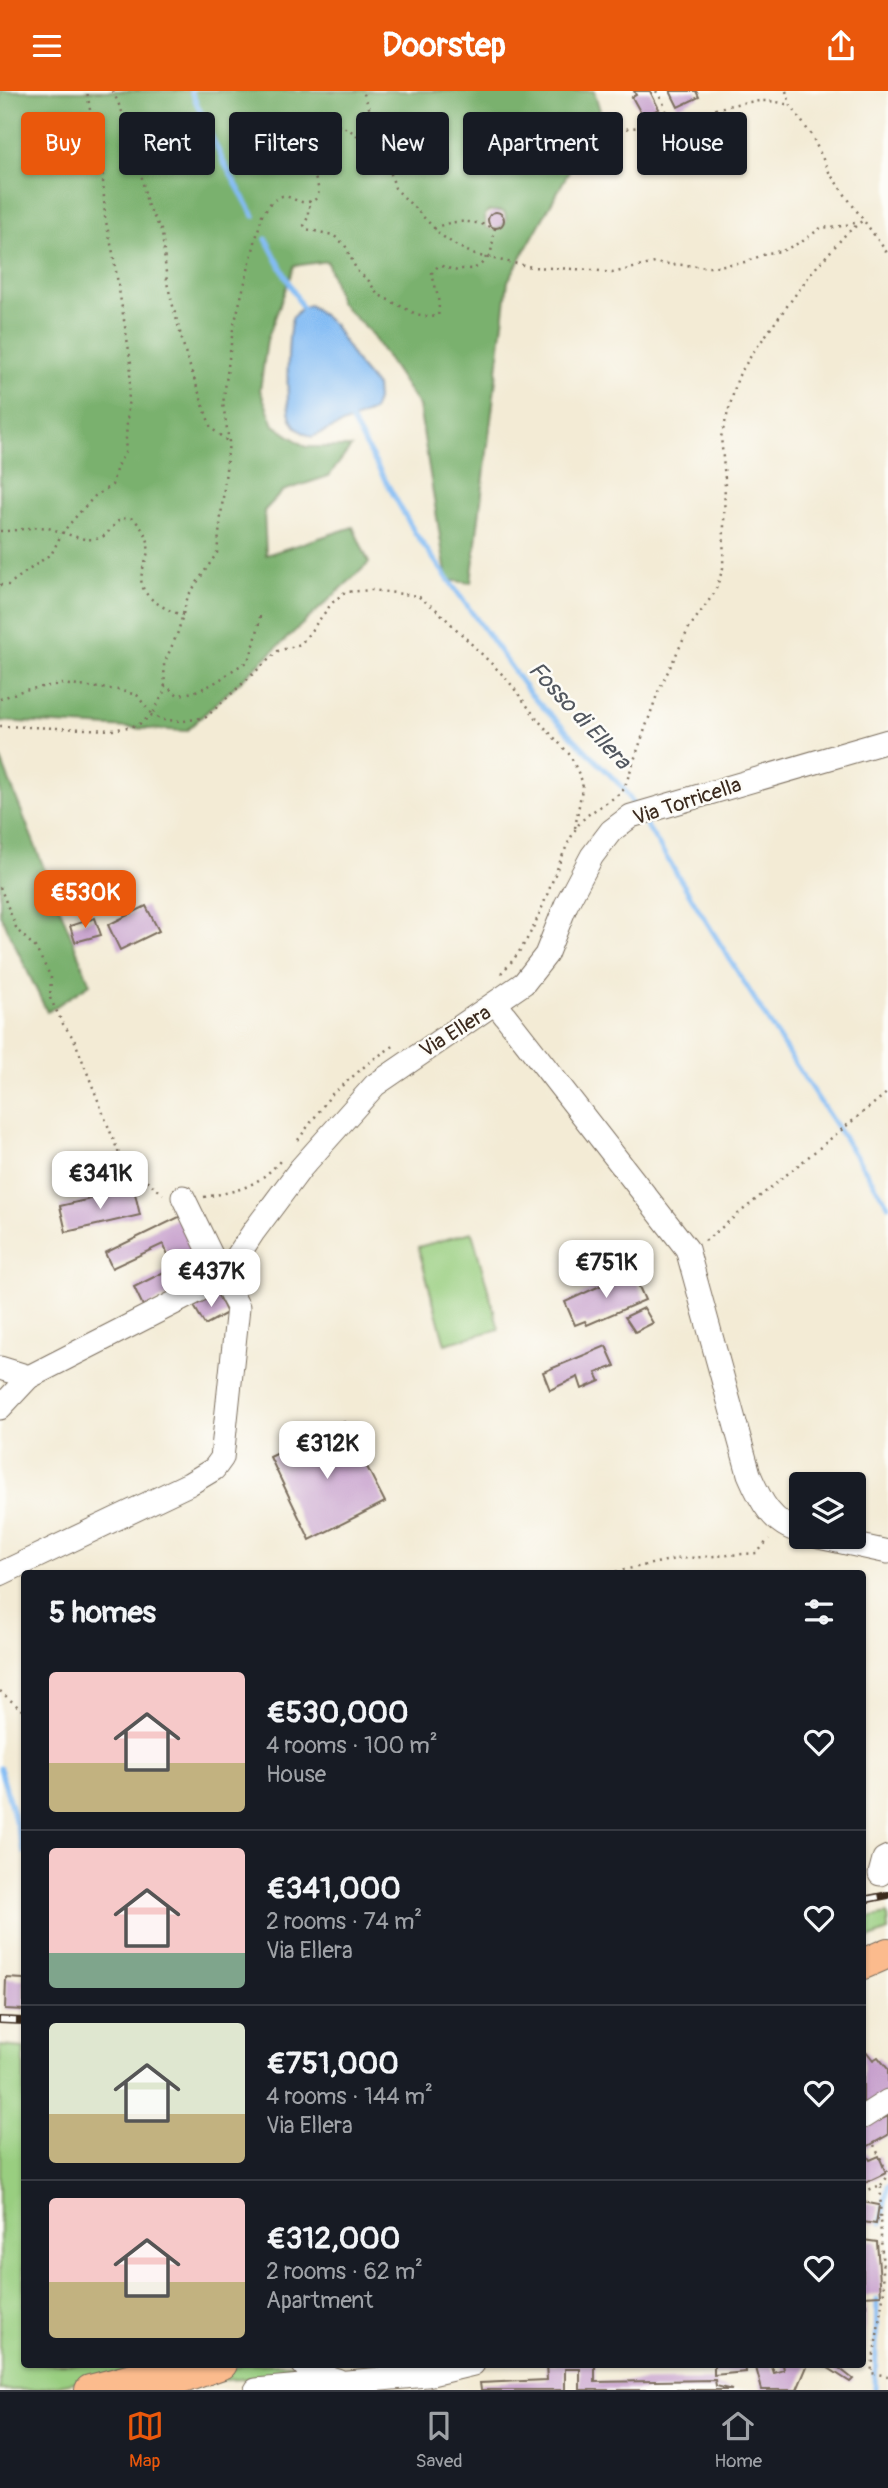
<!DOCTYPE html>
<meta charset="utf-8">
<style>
body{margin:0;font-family:Pangolin,sans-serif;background:#242831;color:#f1f3f6;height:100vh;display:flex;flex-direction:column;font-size:26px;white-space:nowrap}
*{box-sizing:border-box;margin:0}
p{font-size:23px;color:#9ea1a6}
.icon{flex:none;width:38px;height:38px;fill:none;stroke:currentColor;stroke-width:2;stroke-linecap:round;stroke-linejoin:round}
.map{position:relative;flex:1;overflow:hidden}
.side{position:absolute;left:21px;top:1479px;width:845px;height:798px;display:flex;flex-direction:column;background:#171b24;border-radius:7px;box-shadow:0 2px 5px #0004}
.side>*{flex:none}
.top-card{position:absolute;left:21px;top:21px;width:847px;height:63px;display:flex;gap:14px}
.tools{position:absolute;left:789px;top:1381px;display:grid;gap:14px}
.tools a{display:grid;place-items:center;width:77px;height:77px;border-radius:7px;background:#171b24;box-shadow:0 2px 5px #0004;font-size:35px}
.price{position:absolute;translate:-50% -60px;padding:0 16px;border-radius:14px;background:#fff;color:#222;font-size:23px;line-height:46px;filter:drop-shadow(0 2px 4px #0008)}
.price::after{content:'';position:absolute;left:50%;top:42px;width:21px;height:16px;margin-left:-10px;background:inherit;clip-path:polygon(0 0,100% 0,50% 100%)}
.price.selected{background:#ea580c;color:#fff}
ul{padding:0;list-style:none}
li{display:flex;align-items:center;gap:21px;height:175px;padding:0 28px}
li+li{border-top:2px solid #363941}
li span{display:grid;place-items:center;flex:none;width:196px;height:140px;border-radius:7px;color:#555}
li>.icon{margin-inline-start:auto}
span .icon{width:84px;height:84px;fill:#fffc;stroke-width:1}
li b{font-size:30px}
h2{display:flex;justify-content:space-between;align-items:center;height:84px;padding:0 28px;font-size:30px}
.pill{padding:0 24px;border-radius:7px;background:#171b24;box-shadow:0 2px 5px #0004;font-size:24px;line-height:63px}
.pill.selected{background:#ea580c;color:#fff}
header{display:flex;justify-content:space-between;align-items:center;height:91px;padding:0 28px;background:#ea580c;color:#fff;font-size:32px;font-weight:700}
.dock{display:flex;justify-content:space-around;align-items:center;height:98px;border-top:2px solid #363941;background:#171b24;font-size:19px;color:#9ea1a6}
.dock a{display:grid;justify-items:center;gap:4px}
.dock .selected{color:#ea580c}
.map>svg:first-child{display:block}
.green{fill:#99ce80;stroke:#6a7c4f;stroke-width:2}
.forest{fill:#7ab16e;stroke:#5a6e46;stroke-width:2;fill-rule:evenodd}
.water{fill:#83bcf4;stroke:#5f7389;stroke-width:2}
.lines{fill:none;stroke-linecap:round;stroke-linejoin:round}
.stream{stroke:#83bcf4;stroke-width:5}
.building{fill:#c7a1cd}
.minor-casing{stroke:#7b6e5e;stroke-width:25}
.major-casing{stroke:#7b6e5e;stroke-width:32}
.path{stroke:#7b6e5e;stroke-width:2.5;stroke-dasharray:2 5;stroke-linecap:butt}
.minor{stroke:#fff;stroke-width:23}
.major{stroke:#fbbb8d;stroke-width:30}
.rail-casing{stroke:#3b2a1e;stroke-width:8}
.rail{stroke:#fdfcf7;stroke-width:5;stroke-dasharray:16;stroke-linecap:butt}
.labels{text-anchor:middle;stroke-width:5;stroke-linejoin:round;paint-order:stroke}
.street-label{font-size:21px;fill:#3b2a1e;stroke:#fdfcf7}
.water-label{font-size:23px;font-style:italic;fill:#51565e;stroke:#fdfcf7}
</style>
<header><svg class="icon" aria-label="menu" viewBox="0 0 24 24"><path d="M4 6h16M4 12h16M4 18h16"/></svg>Doorstep<svg class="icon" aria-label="share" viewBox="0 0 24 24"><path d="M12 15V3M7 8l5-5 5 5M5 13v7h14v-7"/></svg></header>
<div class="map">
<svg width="888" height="2299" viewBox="0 0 888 2299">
<rect width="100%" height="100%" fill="#fdfcf7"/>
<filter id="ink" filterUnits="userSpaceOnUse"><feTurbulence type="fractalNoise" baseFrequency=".0143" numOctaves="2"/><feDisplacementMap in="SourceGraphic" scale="14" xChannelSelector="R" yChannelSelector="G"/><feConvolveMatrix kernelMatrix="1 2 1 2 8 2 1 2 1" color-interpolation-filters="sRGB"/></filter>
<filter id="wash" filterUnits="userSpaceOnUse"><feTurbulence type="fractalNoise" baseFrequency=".00686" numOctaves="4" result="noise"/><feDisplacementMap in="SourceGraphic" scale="28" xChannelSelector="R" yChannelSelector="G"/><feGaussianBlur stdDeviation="1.57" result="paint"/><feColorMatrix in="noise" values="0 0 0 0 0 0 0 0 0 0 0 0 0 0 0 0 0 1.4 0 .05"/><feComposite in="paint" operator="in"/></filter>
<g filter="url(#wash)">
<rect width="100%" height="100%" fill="#f3ebd5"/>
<!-- green -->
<g class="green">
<path d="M472,1141L499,1238L445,1253L418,1156Z"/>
<path d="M887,1823L888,1840L863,1850V1828Z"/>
<path d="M0,1955L24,1957V2273H154L142,2278L34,2299H0Z"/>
<path d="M242,2273H295L299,2285L205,2290Z"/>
</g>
<!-- forest -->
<g class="forest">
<path d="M0,0H594L601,23L508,190L471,492L447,489L419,315L369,240L340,212L327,170L294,175L267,249L260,299L274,334L306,356H351L329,385L283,400L264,420L266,464L353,436L369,472L186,640L0,630ZM489,120H501L505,122L506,130C501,139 495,141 486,136L485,124Z"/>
<path d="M0,666L90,893L47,921L0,823Z"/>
</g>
<!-- water -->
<path class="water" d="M310,214L333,233L359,275L376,295L377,309L373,320L312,346C301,341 293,337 290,324C286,311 287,237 293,226C297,220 303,216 310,214Z"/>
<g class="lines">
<!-- stream -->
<g class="stream">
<path d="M191,0L223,70L254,125"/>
<path d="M266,148L305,222"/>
<path d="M349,325L415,442L531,604L624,698L635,716"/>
<path d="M642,727L788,962L888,1114"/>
<path d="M0,1677L24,1761"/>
<path d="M881,2132L888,2095"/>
<path d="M875,2299L877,2209"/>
</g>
</g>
<g id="blocks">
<!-- building -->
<g class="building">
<path d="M634,0H650L659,18L643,26L632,6L636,4Z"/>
<path d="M670,0H696L699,6L678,16Z"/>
<circle cx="496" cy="129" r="8"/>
<path d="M146,815L159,840L120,859L108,834Z"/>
<path d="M95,827L101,844L75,851L70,835Z"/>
<path d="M134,1098L140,1124L66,1141L60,1115Z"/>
<path d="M183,1124L212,1183L144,1217L134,1196L174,1176L163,1153L112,1177L105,1162Z"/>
<path d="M632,1180L645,1209L587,1234L585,1230L575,1234L565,1211Z"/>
<path d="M217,1202L227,1222L205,1234L194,1215Z"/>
<path d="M644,1217L653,1232L635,1241L625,1226Z"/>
<path d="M606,1255L615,1275L596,1282L600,1290L582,1298L578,1286L550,1299L543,1281Z"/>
<path d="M344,1331L385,1411L310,1449L270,1366Z"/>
<path d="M6,1887L24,1888V1919L5,1918Z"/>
<path d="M866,1960L873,1969L878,1966L888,1978V2002L863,2018V1962Z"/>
<path d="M888,2025V2044L863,2058L870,2069L879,2065L886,2082L863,2093V2037Z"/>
<path d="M863,2111L879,2114L876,2133L863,2131Z"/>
<path d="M863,2149L877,2151L881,2204L863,2205Z"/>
<path d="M863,2213H866L865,2260H863Z"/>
<path d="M546,2273H595V2291L715,2289L716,2295L732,2299H580V2278H565V2299H481L480,2292L547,2289Z"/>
<path d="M714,2273H745L746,2281L714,2284Z"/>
<path d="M755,2273H771L774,2282L784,2279L783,2273H808L797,2299H762Z"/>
<path d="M822,2273H834L853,2288L850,2291Z"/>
</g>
</g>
</g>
<g filter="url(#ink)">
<use href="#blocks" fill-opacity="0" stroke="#7b6e5e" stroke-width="2"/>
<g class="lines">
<!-- minor casing -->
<g class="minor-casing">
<g id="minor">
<path d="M496,913L687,1158L749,1383C760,1409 772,1434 802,1441"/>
<path d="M183,1106L216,1174L217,1190"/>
<path d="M0,1277L29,1286"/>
<path d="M0,1317L29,1286L217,1190L229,1178L254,1140L301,1077L375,994L524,892L546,864L566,814L592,765L611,740L631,725L888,650"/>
<path d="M819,1446L888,1461"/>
<path d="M0,1483L189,1393L214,1378L222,1367L238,1216L222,1186"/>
<path d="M880,1783L884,1768L888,1766"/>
<path d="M863,2026L888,2010"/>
<path d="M303,2273L310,2281L337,2289"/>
<path d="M256,2299L427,2284L473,2273"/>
</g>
</g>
<!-- major casing -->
<g class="major-casing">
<g id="major">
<path d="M863,1873L888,1862"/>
<path d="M161,2295L222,2273"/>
<path d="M90,2299L159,2281L179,2273"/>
</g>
</g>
<!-- path -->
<g class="path">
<path d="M113,0L135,51L147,113L162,141L167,192L186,264L211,337L227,350"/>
<path d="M656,0L663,11L669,31"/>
<path d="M786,0L791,15L812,45L830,83L888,163"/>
<path d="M599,43C623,37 646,36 669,31C705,23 755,0 791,15"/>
<path d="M376,54L384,59L391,68V83L395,97L442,145L457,155L475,164L532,176L593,179L612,182L655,172L710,176L745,171L768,162L782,160L803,150L822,136L832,137L859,131"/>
<path d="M309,110L312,114L308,116V126L304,134L306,138L333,144L345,154L357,180L369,190L377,203L416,223L429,226L438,225C441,210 435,197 432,182L439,174L457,180L460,178C471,178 480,179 486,166"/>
<path d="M434,138C452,127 475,130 495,137L490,167"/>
<path d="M0,440C16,441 33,434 48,437C65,441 83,452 100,447C111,443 115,425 130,427C135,428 139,434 142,438C163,465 122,485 154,510C164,517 171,521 183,524"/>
<path d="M0,494H8L52,462L62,442L79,422L95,405L112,394L117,375L125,362L131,272L113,162L105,126L102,71L93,57L87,36L90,19L87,0"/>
<path d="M164,594L178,604C199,601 216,593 233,579C237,576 243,574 247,570C253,563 260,532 260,523"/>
<path d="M0,608L24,599L61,593L118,599L137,604L152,624L165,599L164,573L178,541L188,505L217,462L229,351L223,313L233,238L262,124L272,110L282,105C291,105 296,111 304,111C340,112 298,60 294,51V44C305,30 336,30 351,40C357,44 361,50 367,55H373L378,51L379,45L363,0"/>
<path d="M0,635L113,639L138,634L152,624L163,629L184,630L206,626L278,560L301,553L332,512L345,501L372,499L418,505L438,520L507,588L537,628L570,664L583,692L575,737"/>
<path d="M0,796L17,839L35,856L51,886L50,907L63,933L74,948L121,1068L163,1103"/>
<path d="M501,882C541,844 549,785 575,739C586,719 609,714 624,698L658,601L689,537L715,501L723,477L725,388L721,346L738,286L752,263L812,181L846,143L862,130"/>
<path d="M298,1049L331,1004L372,969L395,954"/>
<path d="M204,1106C238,1100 256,1097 280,1070"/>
<path d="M705,1150L888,1001"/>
<path d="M609,1482L675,1468L757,1462L769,1448"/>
<path d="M0,1600L24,1621"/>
<path d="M874,2054L888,2083"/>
<path d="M881,2094L888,2085"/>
<path d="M863,2101L881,2094L880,2127L884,2200L871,2282L888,2285"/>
</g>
<!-- minor -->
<use href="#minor" class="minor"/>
<!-- major -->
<use href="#major" class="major"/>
<!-- rail casing -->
<g class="rail-casing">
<g id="rail">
<path d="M863,1809L888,1804"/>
<path d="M0,1929L24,1930"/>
</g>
</g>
<!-- rail -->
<use href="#rail" class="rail"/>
</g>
</g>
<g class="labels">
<!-- street labels -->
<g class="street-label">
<text transform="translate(687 710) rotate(-18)" y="7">Via Torricella</text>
<text transform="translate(455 940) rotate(-32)" y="7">Via Ellera</text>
</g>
<!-- water labels -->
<g class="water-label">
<text transform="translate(580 624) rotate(47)" y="8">Fosso di Ellera</text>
</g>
</g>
</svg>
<div class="tools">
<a><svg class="icon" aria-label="layers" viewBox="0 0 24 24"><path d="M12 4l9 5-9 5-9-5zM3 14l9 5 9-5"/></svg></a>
</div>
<b class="price selected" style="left:85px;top:839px">€530K</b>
<b class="price" style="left:100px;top:1120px">€341K</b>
<b class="price" style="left:606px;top:1209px">€751K</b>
<b class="price" style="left:211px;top:1218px">€437K</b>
<b class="price" style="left:327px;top:1390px">€312K</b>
<div class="top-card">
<a class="pill selected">Buy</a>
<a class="pill">Rent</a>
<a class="pill">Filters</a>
<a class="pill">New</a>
<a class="pill">Apartment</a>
<a class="pill">House</a>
</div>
<section class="side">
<h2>5 homes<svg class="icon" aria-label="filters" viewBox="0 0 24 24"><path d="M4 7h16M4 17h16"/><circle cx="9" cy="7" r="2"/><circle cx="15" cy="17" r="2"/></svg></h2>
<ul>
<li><span style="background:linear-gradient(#f6c9c9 65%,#c2b280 0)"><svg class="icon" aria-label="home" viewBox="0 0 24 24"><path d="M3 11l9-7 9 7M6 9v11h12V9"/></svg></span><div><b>€530,000</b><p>4 rooms · 100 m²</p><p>House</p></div><svg class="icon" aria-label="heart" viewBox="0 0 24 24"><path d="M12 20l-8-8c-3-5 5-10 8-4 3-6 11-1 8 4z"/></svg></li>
<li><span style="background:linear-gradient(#f6c9c9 75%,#7fa58c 0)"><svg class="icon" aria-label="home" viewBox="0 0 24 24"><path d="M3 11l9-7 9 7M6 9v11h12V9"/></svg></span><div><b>€341,000</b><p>2 rooms · 74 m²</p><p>Via Ellera</p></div><svg class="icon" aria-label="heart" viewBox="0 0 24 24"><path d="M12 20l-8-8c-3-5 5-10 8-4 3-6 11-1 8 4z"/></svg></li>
<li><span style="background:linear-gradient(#dfe7d0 65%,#c2b280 0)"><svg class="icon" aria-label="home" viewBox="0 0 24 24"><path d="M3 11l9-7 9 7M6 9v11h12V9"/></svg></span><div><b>€751,000</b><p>4 rooms · 144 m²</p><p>Via Ellera</p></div><svg class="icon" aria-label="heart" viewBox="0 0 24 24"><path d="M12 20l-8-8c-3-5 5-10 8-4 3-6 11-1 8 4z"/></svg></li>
<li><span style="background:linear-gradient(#f6c9c9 60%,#c2b280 0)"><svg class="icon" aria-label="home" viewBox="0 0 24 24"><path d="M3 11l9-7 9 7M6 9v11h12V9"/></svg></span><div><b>€312,000</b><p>2 rooms · 62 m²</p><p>Apartment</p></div><svg class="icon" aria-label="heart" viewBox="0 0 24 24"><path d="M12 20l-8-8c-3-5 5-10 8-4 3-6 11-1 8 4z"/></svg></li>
</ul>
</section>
</div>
<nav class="dock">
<a class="selected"><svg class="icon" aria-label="map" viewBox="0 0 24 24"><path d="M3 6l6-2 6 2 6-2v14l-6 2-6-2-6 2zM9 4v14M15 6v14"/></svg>Map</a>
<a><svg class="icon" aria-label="saved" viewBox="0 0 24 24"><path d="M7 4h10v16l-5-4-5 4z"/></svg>Saved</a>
<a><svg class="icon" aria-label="home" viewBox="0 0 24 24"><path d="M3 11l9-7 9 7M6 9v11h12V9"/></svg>Home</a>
</nav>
